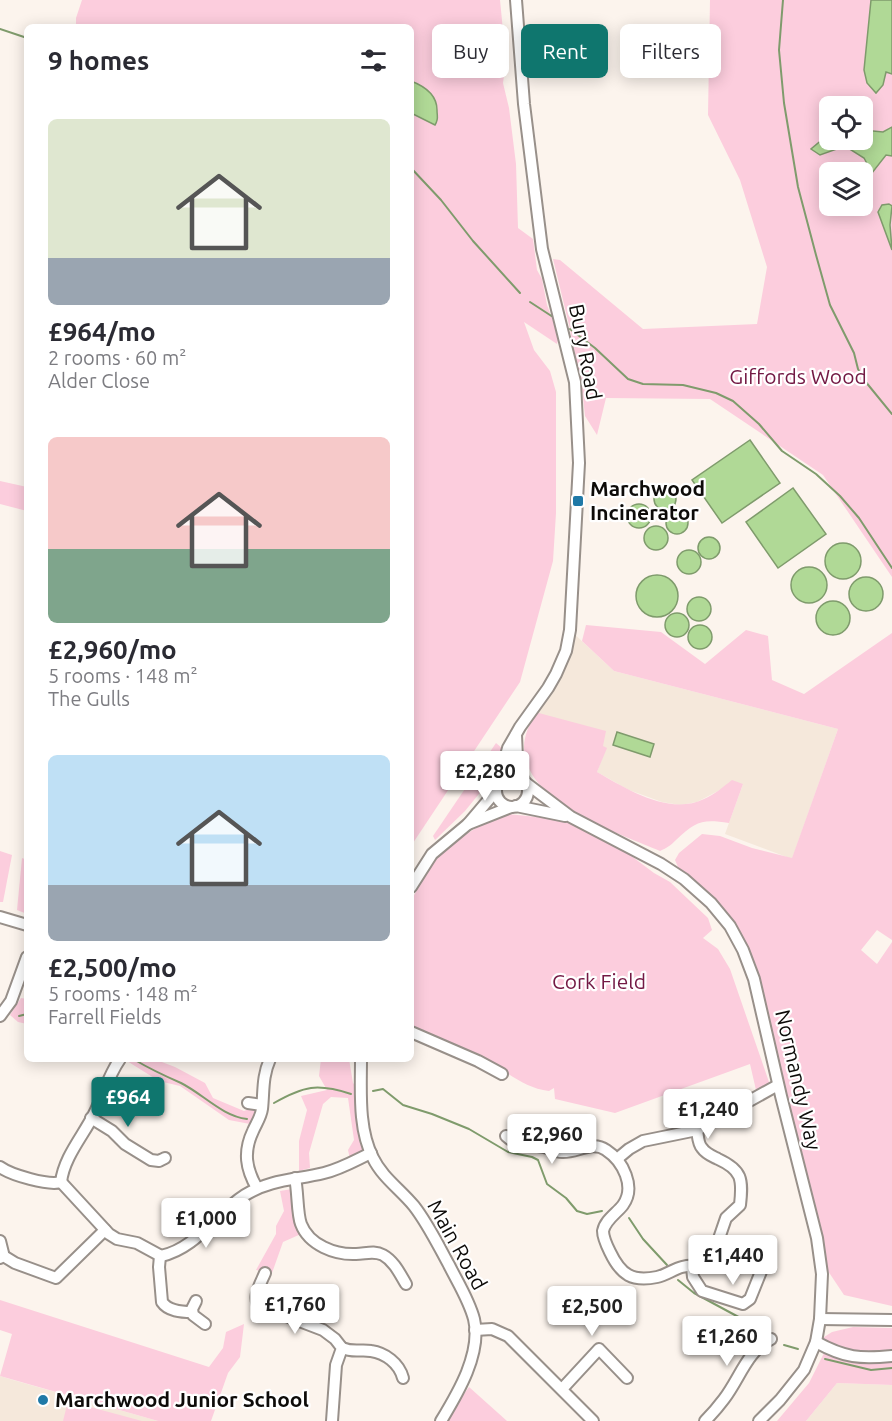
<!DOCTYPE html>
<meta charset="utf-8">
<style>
body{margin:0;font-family:Ubuntu,sans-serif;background:#f2f2f3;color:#2b2b33;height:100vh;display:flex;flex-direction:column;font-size:22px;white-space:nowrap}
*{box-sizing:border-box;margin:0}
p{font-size:20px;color:#7c7c81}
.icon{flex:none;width:33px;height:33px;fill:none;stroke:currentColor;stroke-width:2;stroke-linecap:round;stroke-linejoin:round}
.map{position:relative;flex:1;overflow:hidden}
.side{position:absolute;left:24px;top:24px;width:390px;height:1038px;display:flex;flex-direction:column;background:#fff;border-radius:9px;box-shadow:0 3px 15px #0003}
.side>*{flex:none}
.guide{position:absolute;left:432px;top:24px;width:369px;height:54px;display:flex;gap:12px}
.fabs{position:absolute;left:819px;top:96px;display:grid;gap:12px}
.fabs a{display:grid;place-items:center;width:54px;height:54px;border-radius:9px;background:#fff;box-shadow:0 3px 15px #0003;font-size:30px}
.price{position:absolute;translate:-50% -51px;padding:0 14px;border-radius:6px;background:#fff;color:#222;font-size:20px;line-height:39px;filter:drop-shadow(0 2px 3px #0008)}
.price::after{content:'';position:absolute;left:50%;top:36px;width:18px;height:14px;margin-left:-9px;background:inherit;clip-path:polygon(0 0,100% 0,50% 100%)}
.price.selected{background:#0f766e;color:#fff}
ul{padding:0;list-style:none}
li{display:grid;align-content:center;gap:12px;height:318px;padding:0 24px}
li span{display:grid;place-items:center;height:186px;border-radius:9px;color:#555}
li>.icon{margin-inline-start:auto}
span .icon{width:108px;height:108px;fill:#fffc;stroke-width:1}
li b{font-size:26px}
h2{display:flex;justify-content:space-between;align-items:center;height:72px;padding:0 24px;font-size:26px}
.tag{padding:0 21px;border-radius:9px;background:#fff;box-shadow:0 3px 15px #0003;font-size:21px;line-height:54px}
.tag.selected{background:#0f766e;color:#fff}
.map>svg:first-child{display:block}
.built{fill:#f5e8db}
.green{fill:#fccddd;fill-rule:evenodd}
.water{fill:#b0d996;stroke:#7f9b6c;stroke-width:1.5}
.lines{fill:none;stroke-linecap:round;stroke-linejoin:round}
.stream{stroke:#7f9b6c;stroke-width:2}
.minor-casing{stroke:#98908a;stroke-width:14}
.minor{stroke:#fff;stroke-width:10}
.poi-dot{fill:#1f79a7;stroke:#fff;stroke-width:2}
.labels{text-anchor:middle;stroke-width:4.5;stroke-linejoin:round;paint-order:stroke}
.street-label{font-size:21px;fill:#0d0b09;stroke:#fff}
.park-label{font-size:21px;fill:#731944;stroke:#fff}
.poi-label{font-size:21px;font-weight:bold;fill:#0d0b09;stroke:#fff;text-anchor:start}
</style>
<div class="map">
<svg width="892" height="1421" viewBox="0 0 892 1421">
<rect width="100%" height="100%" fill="#fcf4ed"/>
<!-- built -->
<g class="built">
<path d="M570,630L614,671L838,729L792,859L725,834L743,784L718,791L697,802L680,805L662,802L629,790L597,772L606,748L535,712Z"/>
<path d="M0,1376L13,1380L158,1421H0Z"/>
<path d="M837,1383L892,1385V1421H806Z"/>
</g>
<!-- green -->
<g class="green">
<path d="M82,0H500L506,61L503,83L509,108L516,164L518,228L533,239L537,270L542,279L547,305L556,329L558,340L557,344L524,322L534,350L550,371L556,392V513L553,561L520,682L411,846V27H76V18Z"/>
<path d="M710,0H892V577L823,475L710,399L606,398L597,435L585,416L583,398L570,329L553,259L560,260L643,329L757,324L767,267L740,180L708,115ZM830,106H862V140H830ZM830,172H862V206H830Z"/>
<path d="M0,481L27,487V511L0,504Z"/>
<path d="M586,625L661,632L705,664L746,630L768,636L772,680L804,694L892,633V940L877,930L861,950L877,964L892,942V1306L844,1295L828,1271L773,1043L756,965L736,927L700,886L678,867L675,860L679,853L702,834L720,836L752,848L792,858L838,729L614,671L582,641Z"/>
<path d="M535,712L606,731L603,746L607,748L597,772C627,789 669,816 704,799C714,795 723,787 732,780L743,784L729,823C702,819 696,821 676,840C671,845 667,848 660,851C617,832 525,804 524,747C524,736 530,723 535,712Z"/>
<path d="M496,743L504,750L487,784L465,811L435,840L433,836Z"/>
<path d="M507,814L556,819L569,823L618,846L654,873L670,882L708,918L712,930L703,938L718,949L730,969L770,1085L756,1090L750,1064L615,1113L555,1099L554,1088L549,1091C525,1088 509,1073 489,1062C464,1049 437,1038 411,1026V901L431,864L443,849L487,821Z"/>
<path d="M0,851L12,855L3,902H0Z"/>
<path d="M22,858L27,860V914L17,910Z"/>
<path d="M21,998L27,999V1024L18,1022L10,1015Z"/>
<path d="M129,1059H154L175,1067L205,1083L213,1098L244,1111L252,1108L257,1109L250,1124L229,1120L180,1086L159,1081L127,1061Z"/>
<path d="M321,1059H349L353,1083L356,1086L365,1150L350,1159L348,1150L354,1140L348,1098L331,1097L323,1104L309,1153L310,1168L299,1171V1141L307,1110L301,1096L327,1090L319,1076Z"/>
<path d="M292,1189L301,1234L283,1242L272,1273L256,1270L276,1234V1226L284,1211L280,1191Z"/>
<path d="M0,1300L209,1367L223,1348L226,1332L244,1324L240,1357L228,1373L211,1421H158L0,1376L12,1334L0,1330Z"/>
<path d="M853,1327L892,1328V1353L871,1354L837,1349L821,1339L832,1332Z"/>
<path d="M824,1353C848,1361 867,1365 892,1362V1385L837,1383L806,1421H777L809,1383Z"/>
<path d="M469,1387L507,1421H445Z"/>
<path d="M68,1401L142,1421H63Z"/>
</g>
<!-- water -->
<g class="water">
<path d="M871,0H892V74L886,72L883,85L876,93L867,83L864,70Z"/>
<path d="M411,81C424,86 437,94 437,110C437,117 439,119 435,125L411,113Z"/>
<path d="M892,127V156L886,155L872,173L864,158L845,146L820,155L811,149L829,134L830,140H862L863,130L883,132Z"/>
<path d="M889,204L892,206L890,225L892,250L878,212L882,205Z"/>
<path d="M750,440L780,483L722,523L692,480Z"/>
<circle cx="665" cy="499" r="11"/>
<path d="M793,488L826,534L778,568L746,522Z"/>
<circle cx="639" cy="516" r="12"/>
<circle cx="677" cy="523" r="11"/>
<circle cx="656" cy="538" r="12"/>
<circle cx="709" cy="548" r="11"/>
<circle cx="843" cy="561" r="18"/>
<circle cx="689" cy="562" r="12"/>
<circle cx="809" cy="585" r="18"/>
<circle cx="657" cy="596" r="21"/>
<circle cx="866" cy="594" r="17"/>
<circle cx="699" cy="609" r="12"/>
<circle cx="833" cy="618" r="17"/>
<circle cx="677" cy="625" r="12"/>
<circle cx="700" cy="637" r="12"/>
<path d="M617,732L654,744L650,757L613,745Z"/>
</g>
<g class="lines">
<!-- stream -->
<g class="stream">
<path d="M783,0L779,50L784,103L798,187L816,255L830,305L854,353L858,369L865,381L892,414"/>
<path d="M0,29L27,38"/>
<path d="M411,168L441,200L473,241L520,293"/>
<path d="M530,302L553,317"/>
<path d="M570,329L595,348L628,379L643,384L683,385L716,393L733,401L759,424L782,451L816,474L840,496L859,518L892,568"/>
<path d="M19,1016L27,1014"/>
<path d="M135,1060C150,1069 165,1076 181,1083C203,1094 222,1116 247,1119"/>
<path d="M373,1091L383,1089L403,1105L432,1114L469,1129L508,1152L532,1157L538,1160L547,1184L566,1198L577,1211L587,1214L602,1211"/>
<path d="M274,1103C304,1086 317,1083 351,1094"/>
<path d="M629,1218L643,1239L667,1265"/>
<path d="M678,1280L694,1293L746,1321L755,1332"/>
<path d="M784,1345L798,1349"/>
<path d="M825,1359L871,1370L892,1368"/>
</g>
<!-- minor casing -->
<g class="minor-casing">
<g id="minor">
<path d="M516,735L517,758L523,779"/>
<circle cx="512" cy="791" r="16"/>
<path d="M526,783L571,817L661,864L684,879L711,903L730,926L743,950L754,979L781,1096L817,1238L822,1274L820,1319L816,1342L804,1370L780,1400L759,1421"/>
<path d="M498,785L508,748L520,727L548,688L556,674L566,651L570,630L579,463L575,382L542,249L524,104L516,0"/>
<path d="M516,806L565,816"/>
<path d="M468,824L511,807"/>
<path d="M411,887L432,854L468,824L496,791"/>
<path d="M0,917L27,925"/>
<path d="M0,1016L11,1001L27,957"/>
<path d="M411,1032L478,1061L502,1074"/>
<path d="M361,1059C361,1091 358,1129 373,1158C382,1177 401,1190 414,1206C428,1224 438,1245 449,1265C458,1283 469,1300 474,1319C482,1353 458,1393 441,1421"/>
<path d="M248,1103L262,1105"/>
<path d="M91,1118L112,1131L125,1144L151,1160L159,1161L165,1158"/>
<path d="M506,1136C522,1150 527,1143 544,1147C550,1148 555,1152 562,1152C577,1153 592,1140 606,1150C623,1161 636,1187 623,1205C617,1213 605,1220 603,1231C603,1237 607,1246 610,1252C621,1275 632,1282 657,1277C666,1275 674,1269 682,1267C694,1264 702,1268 712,1259L726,1218L740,1205C743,1179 742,1170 718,1159C712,1156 706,1154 702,1148C698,1144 698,1136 697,1130"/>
<path d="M617,1159L629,1149L643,1141L697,1130L778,1085"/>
<path d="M0,1167C11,1175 49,1186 61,1182"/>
<path d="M295,1178C298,1191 297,1214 301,1224C309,1245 335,1255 356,1254C365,1254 374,1250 383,1255C394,1261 400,1274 406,1284"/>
<path d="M61,1182L109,1234L117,1239L137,1243L161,1256C197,1248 215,1214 245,1195C271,1179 296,1180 324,1173C341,1169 356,1160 371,1153"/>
<path d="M61,1182C64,1157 83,1136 94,1114C103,1096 108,1076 120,1059"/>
<path d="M257,1188C246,1169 243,1152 253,1131C256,1124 261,1117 262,1109C264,1091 262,1077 270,1059"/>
<path d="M0,1241L3,1253L0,1258"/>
<path d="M2,1255L15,1263L56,1278L105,1230"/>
<path d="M160,1256L159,1267L162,1302C168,1311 181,1312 192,1312"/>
<path d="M692,1267L693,1277L702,1291L743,1304L750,1299L764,1264"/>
<path d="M265,1273C260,1285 251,1298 261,1310L268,1309L323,1330L335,1339L342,1348L336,1365L332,1421"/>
<path d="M196,1301L192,1309L193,1315L205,1324"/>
<path d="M820,1319L892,1320"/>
<path d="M475,1330L492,1329L508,1336L593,1421"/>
<path d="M816,1342C845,1358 860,1359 892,1356"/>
<path d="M342,1348C354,1353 360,1349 371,1351C385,1353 399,1363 403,1378"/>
<path d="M562,1389L599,1349L627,1378"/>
<path d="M705,1421C712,1414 718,1407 724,1399C740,1378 747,1351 771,1339"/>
</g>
</g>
<!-- minor -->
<use href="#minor" class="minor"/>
</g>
<!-- markers -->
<g class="poi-dot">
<rect x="572" y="495" width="12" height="12" rx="3"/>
<circle cx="43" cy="1400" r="6"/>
</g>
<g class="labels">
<!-- street labels -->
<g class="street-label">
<text transform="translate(585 352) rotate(79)" y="7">Bury Road</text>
<text transform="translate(798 1080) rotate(77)" y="7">Normandy Way</text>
<text transform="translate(457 1245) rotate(61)" y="7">Main Road</text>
</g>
<!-- park labels -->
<g class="park-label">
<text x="798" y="384">Giffords Wood</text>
<text x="599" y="989">Cork Field</text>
</g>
<!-- poi labels -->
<g class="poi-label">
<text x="590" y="496">Marchwood<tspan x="590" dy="24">Incinerator</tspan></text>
<text x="55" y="1407">Marchwood Junior School</text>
</g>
</g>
</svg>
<div class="fabs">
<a><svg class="icon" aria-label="locate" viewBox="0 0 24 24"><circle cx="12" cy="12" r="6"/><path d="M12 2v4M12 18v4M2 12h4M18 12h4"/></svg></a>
<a><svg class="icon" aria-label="layers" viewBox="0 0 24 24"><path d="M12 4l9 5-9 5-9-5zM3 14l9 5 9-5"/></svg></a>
</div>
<b class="price" style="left:485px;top:802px">£2,280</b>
<b class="price selected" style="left:128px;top:1128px">£964</b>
<b class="price" style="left:708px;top:1140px">£1,240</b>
<b class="price" style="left:552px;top:1165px">£2,960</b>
<b class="price" style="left:206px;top:1249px">£1,000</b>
<b class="price" style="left:733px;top:1286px">£1,440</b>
<b class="price" style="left:295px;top:1335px">£1,760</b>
<b class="price" style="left:592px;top:1337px">£2,500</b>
<b class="price" style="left:727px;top:1367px">£1,260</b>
<div class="guide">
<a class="tag">Buy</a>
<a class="tag selected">Rent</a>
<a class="tag">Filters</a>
</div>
<section class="side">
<h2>9 homes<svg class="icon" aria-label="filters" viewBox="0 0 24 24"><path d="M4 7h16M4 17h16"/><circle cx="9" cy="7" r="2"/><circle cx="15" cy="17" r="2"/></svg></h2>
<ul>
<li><span style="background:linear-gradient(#dfe7d0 75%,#9aa5b1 0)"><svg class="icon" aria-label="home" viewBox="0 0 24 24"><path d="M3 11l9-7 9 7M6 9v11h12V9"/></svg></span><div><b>£964/mo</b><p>2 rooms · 60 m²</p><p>Alder Close</p></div></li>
<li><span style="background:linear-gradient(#f6c9c9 60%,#7fa58c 0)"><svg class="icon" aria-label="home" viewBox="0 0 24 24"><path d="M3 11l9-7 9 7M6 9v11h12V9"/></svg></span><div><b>£2,960/mo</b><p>5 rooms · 148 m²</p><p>The Gulls</p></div></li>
<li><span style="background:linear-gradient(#bfe0f5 70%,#9aa5b1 0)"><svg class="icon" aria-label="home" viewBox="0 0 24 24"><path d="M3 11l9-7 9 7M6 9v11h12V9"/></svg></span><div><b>£2,500/mo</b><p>5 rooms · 148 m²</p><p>Farrell Fields</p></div></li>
</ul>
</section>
</div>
